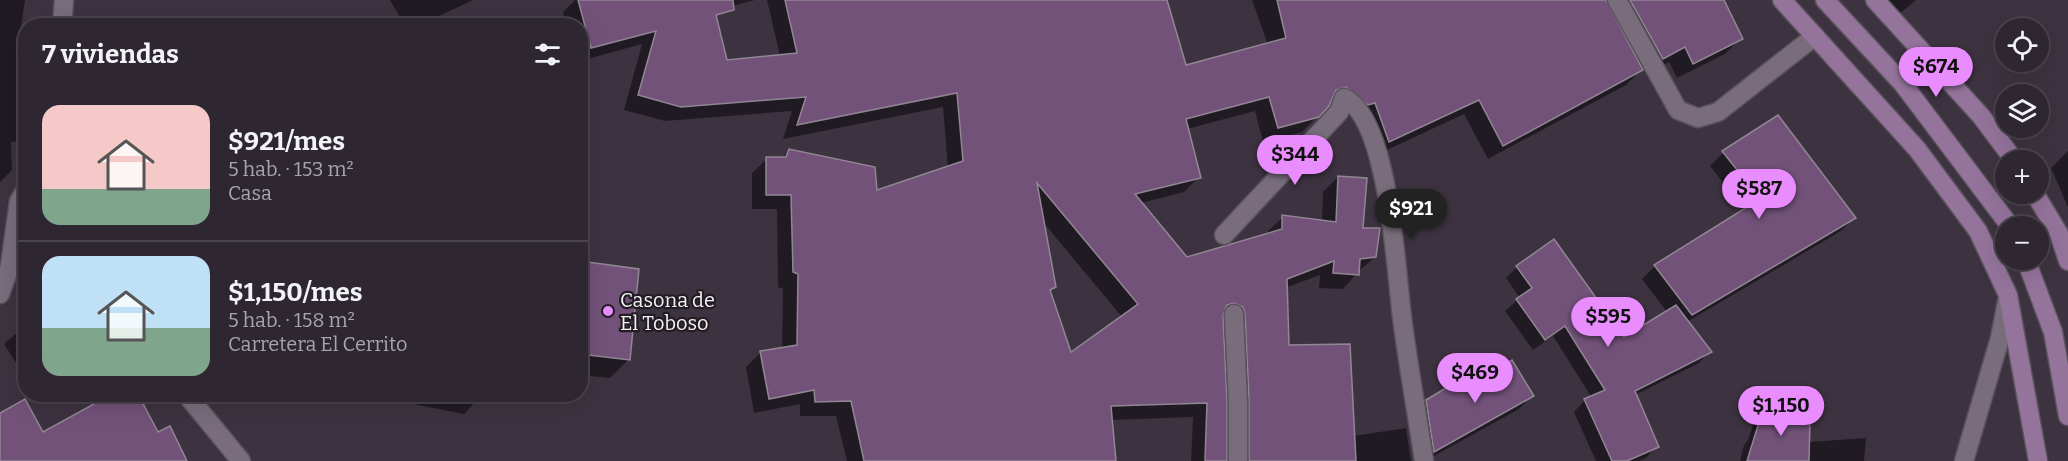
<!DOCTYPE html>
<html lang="es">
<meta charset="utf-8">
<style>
body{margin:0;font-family:Bitter,serif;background:#362e38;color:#f1f3f6;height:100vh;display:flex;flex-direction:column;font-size:22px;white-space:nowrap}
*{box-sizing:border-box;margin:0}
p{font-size:20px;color:#a7a5ab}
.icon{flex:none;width:33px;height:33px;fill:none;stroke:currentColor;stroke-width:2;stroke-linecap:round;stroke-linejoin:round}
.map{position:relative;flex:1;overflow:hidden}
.side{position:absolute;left:18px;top:18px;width:570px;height:384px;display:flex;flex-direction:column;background:#2e2630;border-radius:24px;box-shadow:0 6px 24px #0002,0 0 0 2px #49434c}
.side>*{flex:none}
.fabs{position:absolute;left:1995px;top:18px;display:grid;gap:12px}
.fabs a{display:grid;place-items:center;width:54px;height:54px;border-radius:50%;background:#2e2630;box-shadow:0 6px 24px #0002,0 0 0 2px #49434c;font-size:30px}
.price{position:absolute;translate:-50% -51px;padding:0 14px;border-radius:21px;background:#e98dfe;color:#111;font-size:20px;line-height:39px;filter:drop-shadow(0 2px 3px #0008)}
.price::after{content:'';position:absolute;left:50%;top:36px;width:18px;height:14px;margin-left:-9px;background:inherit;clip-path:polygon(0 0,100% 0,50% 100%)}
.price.on{background:#222;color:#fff}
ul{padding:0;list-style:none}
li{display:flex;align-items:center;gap:18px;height:150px;padding:0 24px}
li+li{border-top:2px solid #49434c}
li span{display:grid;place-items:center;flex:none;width:168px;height:120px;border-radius:18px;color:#555}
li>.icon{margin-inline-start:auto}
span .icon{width:72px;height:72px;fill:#fffc;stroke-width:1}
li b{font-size:26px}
h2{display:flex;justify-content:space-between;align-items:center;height:72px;padding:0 24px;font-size:26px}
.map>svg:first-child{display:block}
.shadow{fill:#0007;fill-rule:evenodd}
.building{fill:#73527a;stroke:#928695;stroke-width:1.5;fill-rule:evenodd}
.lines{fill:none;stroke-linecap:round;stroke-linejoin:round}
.street-casing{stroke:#5a525c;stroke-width:21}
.secondary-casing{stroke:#5a525c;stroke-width:21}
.street{stroke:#796d7b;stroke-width:18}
.secondary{stroke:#95749c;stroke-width:18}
.poi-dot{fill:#e98dfe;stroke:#221d23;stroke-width:2}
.labels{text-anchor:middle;stroke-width:4.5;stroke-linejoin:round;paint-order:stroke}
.poi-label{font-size:20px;fill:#f5eff7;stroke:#221d23;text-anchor:start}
</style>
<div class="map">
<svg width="2068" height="461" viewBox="0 0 2068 461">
<rect width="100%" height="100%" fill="#3d3340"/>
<!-- shadow -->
<g class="shadow">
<path d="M0,0H25L16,61L26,60V140L11,142L12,170L0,182Z"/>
<path d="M390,0H473L418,26H405Z"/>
<path d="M575,0H755L713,11L726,62L780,56L767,0H1165L1185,67L1268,45L1252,0H1589L1617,27L1635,9L1641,0H1722L1741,38L1725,54L1677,78L1669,62L1647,74L1643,68L1626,85L1488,159L1464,114L1374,156L1360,117L1353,119L1330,101L1328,105L1302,132L1263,142L1255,111L1187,129L1199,177L1184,192L1141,203L1187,259L1268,234V231L1283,217L1322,222L1323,192L1338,177L1375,257L1358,272L1343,289L1319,288L1320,275L1285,288L1288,347L1353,436L1406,428L1411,461H1235L1231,329L1225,319L1221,318L1225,461H1191L1193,417L1110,420L1114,461H847L836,416H800V404L754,413L746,367L761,352L782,349L783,289L778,287L777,209H752V173L767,159H781L790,150L876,192L948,168L943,107L783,139L792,111L665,121L624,110L642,44L580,61V26H566L563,12ZM1043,222L1122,317L1071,354L1049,292L1055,286Z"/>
<path d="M1870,0H1916L1889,23Z"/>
<path d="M1777,117L1854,218L1841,231L1687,322L1710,351L1699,363L1635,395L1657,446L1646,458L1638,461H1596L1574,412L1585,400L1592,398L1553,336L1533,350L1505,311L1520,298L1506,278L1517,267L1624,339L1667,312L1642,279L1655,266L1745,210L1710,166L1723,153Z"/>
<path d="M2068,151V207L2051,168Z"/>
<path d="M580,262L629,359L610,378L580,375Z"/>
<path d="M26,325V377H25L4,344Z"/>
<path d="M1463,391L1532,396L1519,409L1425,461L1413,414L1427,401Z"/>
<path d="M414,394H483L464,414L413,404Z"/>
<path d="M1765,405L1808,442L1866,438L1864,461H1740L1744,445L1748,440L1757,414Z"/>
</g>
<!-- building -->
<g class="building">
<path d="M578,0H733L734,10L716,15L727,60L797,53L785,0H1167L1186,65L1286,38L1277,0H1606L1643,70L1503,146L1479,100L1389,142L1375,103L1368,105L1346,87L1336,90L1329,106L1319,117L1278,128L1269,97L1186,119L1201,178L1135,194L1187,257L1282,229V215L1336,222L1338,176L1367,178L1363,228H1380L1376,257L1360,259L1359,275L1333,273L1334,261L1287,279L1289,345L1350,344L1356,461H1249V401L1245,313L1243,307L1234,303L1227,305L1223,315L1227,402V461H1205L1207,403L1111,406L1116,461H864L851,401L815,402L814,390L769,399L760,351L797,345L798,274L793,272L791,195H766V157H786L789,149L875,167L877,190L963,161L957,93L797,125L806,97L681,107L638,95L656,31L591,48ZM1037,183L1138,304L1071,352L1050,290L1056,287Z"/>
<path d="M1630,0H1724L1743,39L1693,64L1685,47L1663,59Z"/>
<path d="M1778,115L1856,218L1692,315L1654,265L1760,199L1722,151Z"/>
<path d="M1554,239L1624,337L1676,305L1712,352L1635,391L1659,447L1627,461H1612L1584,399L1605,390L1565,326L1545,340L1516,299L1532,288L1516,266Z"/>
<path d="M580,261L639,269L630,360L580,354Z"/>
<path d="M1512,360L1534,396L1434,452L1426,400L1459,380L1464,389Z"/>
<path d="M112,394H138L158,432L170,426L187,461H0V413L25,399L43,432Z"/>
<path d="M1765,403L1810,419L1809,461H1747Z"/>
</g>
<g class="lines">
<!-- street casing -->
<g class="street-casing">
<g id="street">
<path d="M1617,0L1678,110L1698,118L1718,112L1815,36"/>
<path d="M62,26L64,0"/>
<path d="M1224,235L1339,112L1344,98C1389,118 1396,271 1402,317C1408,365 1417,413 1424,461"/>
<path d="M0,294L10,266L19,201L26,190"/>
<path d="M1234,314L1238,402V461"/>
<path d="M186,394L241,461"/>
<path d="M1964,461L2000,338L2008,297"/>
</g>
</g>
<!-- secondary casing -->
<g class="secondary-casing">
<g id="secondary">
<path d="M1782,0L1917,149L1978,231L2008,295L2038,461"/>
<path d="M1825,0L1903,84L2010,226"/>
<path d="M1875,0L1981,116L2014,160"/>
<path d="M2035,194L2059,234L2068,261"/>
<path d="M2026,260L2053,332L2068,416"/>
</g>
</g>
<!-- street -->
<use href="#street" class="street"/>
<!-- secondary -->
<use href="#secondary" class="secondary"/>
</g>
<!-- markers -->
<circle class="poi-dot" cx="608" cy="311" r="6"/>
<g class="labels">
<!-- poi labels -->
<g class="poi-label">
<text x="620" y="307">Casona de<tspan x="620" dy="23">El Toboso</tspan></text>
</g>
</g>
</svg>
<div class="fabs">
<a><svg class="icon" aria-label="locate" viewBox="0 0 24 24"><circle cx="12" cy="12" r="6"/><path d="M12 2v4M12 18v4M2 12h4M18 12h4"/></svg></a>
<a><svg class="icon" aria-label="layers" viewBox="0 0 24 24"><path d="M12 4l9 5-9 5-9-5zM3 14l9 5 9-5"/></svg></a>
<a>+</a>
<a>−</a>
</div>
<b class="price" style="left:1936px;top:98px">$674</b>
<b class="price" style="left:1295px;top:186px">$344</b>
<b class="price" style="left:1759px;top:220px">$587</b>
<b class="price on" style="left:1411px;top:240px">$921</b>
<b class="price" style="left:1608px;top:348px">$595</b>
<b class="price" style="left:1475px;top:404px">$469</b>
<b class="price" style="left:1781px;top:437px">$1,150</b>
<section class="side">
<h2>7 viviendas<svg class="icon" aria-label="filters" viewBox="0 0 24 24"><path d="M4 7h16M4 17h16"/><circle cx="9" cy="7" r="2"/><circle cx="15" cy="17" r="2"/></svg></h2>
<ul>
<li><span style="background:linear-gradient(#f6c9c9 70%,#7fa58c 0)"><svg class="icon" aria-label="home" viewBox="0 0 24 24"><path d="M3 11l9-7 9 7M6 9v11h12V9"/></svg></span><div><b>$921/mes</b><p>5 hab. · 153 m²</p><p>Casa</p></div></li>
<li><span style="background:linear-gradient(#bfe0f5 60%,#7fa58c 0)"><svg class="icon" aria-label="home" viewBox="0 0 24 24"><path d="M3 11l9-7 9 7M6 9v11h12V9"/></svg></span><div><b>$1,150/mes</b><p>5 hab. · 158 m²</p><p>Carretera El Cerrito</p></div></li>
</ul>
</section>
</div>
